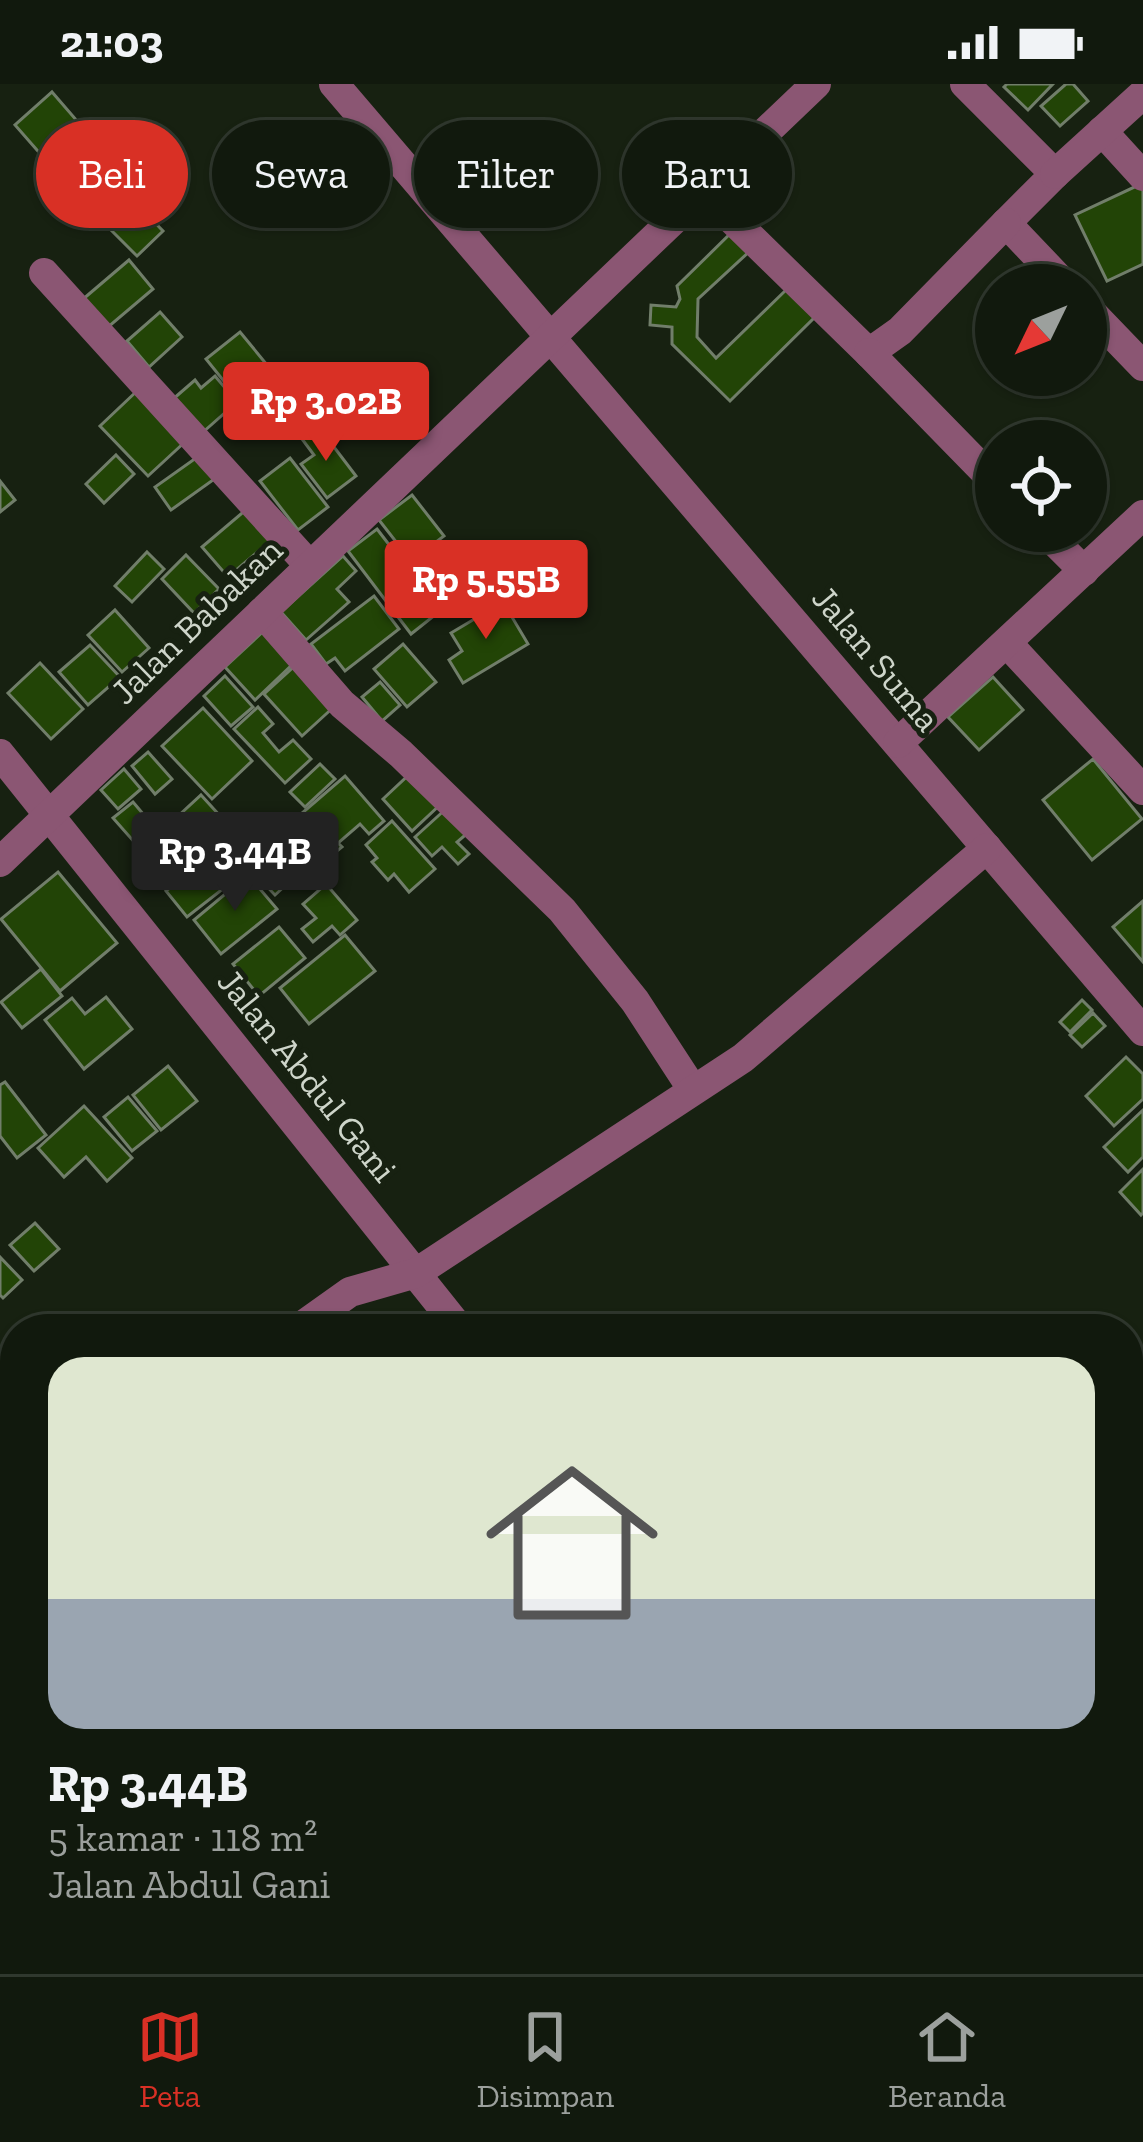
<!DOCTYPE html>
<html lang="id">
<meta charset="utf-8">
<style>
body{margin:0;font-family:"Zilla Slab",serif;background:#1a2216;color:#f1f3f6;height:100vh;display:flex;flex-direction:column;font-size:45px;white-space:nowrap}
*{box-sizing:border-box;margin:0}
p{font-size:39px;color:#9ca09d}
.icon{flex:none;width:66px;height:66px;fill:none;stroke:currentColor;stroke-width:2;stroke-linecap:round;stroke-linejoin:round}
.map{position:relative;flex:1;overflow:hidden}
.details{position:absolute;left:0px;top:1230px;width:1143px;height:660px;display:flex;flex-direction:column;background:#11190d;border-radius:48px 48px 0 0;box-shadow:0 3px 9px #0004,0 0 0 3px #30382e}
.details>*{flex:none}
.top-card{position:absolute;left:36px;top:36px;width:1071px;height:108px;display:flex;gap:24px}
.needle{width:78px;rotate:227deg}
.controls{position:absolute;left:975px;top:180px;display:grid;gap:24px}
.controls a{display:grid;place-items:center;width:132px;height:132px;border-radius:50%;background:#11190d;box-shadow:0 3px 9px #0004,0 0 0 3px #30382e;font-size:60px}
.price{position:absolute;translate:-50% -102px;padding:0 27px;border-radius:12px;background:#d93025;color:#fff;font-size:39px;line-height:78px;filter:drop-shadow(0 3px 6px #0008)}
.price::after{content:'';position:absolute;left:50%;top:72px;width:36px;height:27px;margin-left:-18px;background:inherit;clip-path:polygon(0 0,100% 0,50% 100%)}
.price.active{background:#222;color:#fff}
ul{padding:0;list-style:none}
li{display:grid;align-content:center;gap:24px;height:636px;padding:0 48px}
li+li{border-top:3px solid #30382e}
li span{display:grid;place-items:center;height:372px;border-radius:36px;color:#555}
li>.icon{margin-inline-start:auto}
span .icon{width:216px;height:216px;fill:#fffc;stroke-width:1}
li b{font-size:51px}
.chip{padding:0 42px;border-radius:54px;background:#11190d;box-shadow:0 3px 9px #0004,0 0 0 3px #30382e;font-size:42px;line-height:108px}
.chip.active{background:#d93025;color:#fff}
.status{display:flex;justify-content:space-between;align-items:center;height:84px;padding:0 60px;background:#11190d;direction:ltr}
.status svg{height:33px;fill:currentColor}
.menu{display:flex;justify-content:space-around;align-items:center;height:168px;border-top:3px solid #30382e;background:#11190d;font-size:33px;color:#9ca09d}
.menu a{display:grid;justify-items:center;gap:6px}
.menu .active{color:#d93025}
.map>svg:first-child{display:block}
.building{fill:#224406;stroke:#717e6a;stroke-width:3}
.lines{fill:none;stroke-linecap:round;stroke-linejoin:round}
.minor{stroke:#8b5673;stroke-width:30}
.labels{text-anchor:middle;stroke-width:10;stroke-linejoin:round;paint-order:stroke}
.street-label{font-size:36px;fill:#ced5ca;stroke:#172111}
</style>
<div class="status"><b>21:03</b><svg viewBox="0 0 49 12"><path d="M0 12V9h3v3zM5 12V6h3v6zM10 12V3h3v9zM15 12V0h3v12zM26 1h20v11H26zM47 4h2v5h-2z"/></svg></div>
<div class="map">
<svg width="1143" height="1890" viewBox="0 0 1143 1890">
<rect width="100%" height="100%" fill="#172111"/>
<!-- building -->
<g class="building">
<path d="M1007,0H1053L1028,26L1004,3Z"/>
<path d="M1066,0H1073L1088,17L1060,42L1041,22Z"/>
<path d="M52,8L78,38L59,55L69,65L51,82L15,41Z"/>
<path d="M1143,99V180L1107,197L1075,131Z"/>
<path d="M122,105L163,147L137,172L96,131Z"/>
<path d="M733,147L751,166L698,215L697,253L716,274L787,205L816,232L730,317L672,260V243L650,241L651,221L676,223L680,215L677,202Z"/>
<path d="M129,176L153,205L107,244L82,216Z"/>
<path d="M160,228L182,253L149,283L127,257Z"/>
<path d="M240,248L286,304L252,332L206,275Z"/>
<path d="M215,292L237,318L202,349L172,316L195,296L201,304Z"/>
<path d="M139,305L187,356L148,392L100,342Z"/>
<path d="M318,342L356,392L327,414L301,380L314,371L302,355Z"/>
<path d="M203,369L220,391L171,426L155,403Z"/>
<path d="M116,371L134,390L104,419L86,400Z"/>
<path d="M290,374L328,423L298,446L260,397Z"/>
<path d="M0,397L15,416L0,428Z"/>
<path d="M412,411L444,452L411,477L379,436Z"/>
<path d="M248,424L274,454L228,493L202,463Z"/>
<path d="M377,445L440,527L411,550L348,467Z"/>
<path d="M147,468L164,485L132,518L115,502Z"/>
<path d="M186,471L219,505L194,529L162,495Z"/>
<path d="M343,472L356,487L337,505L349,518L306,556L281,528Z"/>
<path d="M374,512L399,545L345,587L335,574L326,580L311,560Z"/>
<path d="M503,518L528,560L463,599L449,576L462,567L451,549Z"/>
<path d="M115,526L149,564L122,588L88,551Z"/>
<path d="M267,544L297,576L255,616L225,583Z"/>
<path d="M403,560L436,598L407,623L374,585Z"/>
<path d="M90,561L120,593L88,621L59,588Z"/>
<path d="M40,579L83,625L51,655L8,609Z"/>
<path d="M298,579L337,620L302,652L264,610Z"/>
<path d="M225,592L253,623L231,642L204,612Z"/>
<path d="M993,593L1023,626L979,666L948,633Z"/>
<path d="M380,598L400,621L382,637L362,613Z"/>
<path d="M258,623L273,640L263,649L279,668L293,656L311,675L285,699L234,645Z"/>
<path d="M203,624L252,677L212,715L162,662Z"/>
<path d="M148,668L172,695L155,710L132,682Z"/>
<path d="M1093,675L1142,735L1092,776L1043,716Z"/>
<path d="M320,680L335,695L305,723L290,708Z"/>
<path d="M124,685L141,705L118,725L101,706Z"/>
<path d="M414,686L443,718L412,747L383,715Z"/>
<path d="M345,692L384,737L369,750L360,740L338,759L342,763L332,771L322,758L311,767L296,750L308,739L301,730Z"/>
<path d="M201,711L231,744L165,804L136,771Z"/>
<path d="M133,718L155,744L136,760L113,734Z"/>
<path d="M448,723L470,747L457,758L469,770L458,780L442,763L432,772L415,753Z"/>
<path d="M392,737L435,785L409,808L394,790L388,796L372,778L377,774L366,761Z"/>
<path d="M287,751L312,777L275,811L250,785Z"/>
<path d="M202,777L224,804L187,833L166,807Z"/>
<path d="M58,788L117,859L60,907L1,835Z"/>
<path d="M248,791L277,825L221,870L194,836Z"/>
<path d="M326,800L357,836L340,851L332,842L313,858L302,845L316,834L303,820Z"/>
<path d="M1143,817V878L1113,843Z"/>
<path d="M279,843L305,874L259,912L233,880Z"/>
<path d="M345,851L375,887L309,940L280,904Z"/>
<path d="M41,885L62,912L22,944L1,918Z"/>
<path d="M106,913L132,945L84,985L45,936L72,914L85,930Z"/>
<path d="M1082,916L1092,926L1070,948L1060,938Z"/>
<path d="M1093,929L1105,942L1082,963L1070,951Z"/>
<path d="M1126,973L1143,990V1015L1114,1042L1086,1012Z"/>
<path d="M168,982L197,1017L161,1046L133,1011Z"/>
<path d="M5,998L46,1051L17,1074L0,1052V1001Z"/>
<path d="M128,1013L157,1047L132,1067L104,1033Z"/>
<path d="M84,1022L132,1074L107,1097L86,1073L64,1093L38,1064Z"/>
<path d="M1143,1026V1073L1128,1088L1104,1063Z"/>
<path d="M1143,1085V1129L1141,1131L1120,1108Z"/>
<path d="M35,1139L59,1165L34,1187L10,1161Z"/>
<path d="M0,1173L22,1196L3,1214L0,1211Z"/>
<path d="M0,1548L15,1564V1654L0,1668Z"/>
<path d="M15,1658V1722L0,1736V1672Z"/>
<path d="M15,1764V1815L0,1793V1774Z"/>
<path d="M0,1807L15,1824V1839L0,1853Z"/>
<path d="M68,1879L77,1890H27L29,1889Z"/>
</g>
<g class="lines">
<!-- minor -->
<g class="minor">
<path d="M334,0L1143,947"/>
<path d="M965,0L1055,90L1006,139L1065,201"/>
<path d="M1102,47L1143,92"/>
<path d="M1055,90L1143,10"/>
<path d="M703,107L869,269L900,247L1006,139"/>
<path d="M44,189L310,482"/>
<path d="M1086,223L1143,282"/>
<path d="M869,269L996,399"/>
<path d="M1044,447L1084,487"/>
<path d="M262,528L342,620L401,670L562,826L635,917L693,1006"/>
<path d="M1008,560L1143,706"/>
<path d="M898,659L1143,431"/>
<path d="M0,670L460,1245"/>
<path d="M0,778L816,0"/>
<path d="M298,1245L350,1208L416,1189L743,974L987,764"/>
<path d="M1128,1383L1143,1399"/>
<path d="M0,1492L15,1479"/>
<path d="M1128,1522L1143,1499"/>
<path d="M1128,1592L1143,1605"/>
<path d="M79,1875L92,1890"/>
<path d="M957,1875L969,1890"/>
<path d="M0,1879L15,1865"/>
</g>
</g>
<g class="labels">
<!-- street labels -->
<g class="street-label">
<text transform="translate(196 536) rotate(-44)" y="13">Jalan Babakan</text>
<text transform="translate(877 574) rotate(50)" y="13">Jalan Suma</text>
<text transform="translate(308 991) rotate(51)" y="13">Jalan Abdul Gani</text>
</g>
</g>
</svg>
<div class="controls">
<a><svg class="needle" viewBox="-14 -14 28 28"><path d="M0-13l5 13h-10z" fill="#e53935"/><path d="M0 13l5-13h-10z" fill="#9ca09d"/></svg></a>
<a><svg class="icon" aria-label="locate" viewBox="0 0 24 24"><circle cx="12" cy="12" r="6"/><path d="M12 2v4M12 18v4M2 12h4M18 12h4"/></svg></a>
</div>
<b class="price" style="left:326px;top:380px">Rp 3.02B</b>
<b class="price" style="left:486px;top:558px">Rp 5.55B</b>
<b class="price active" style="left:235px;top:830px">Rp 3.44B</b>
<div class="top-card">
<a class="chip active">Beli</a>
<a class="chip">Sewa</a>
<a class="chip">Filter</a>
<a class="chip">Baru</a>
</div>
<section class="details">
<ul>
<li><span style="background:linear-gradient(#dfe7d0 65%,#9aa5b1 0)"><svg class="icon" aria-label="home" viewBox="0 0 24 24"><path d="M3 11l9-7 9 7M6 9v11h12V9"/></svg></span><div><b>Rp 3.44B</b><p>5 kamar · 118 m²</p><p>Jalan Abdul Gani</p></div></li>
</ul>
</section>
</div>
<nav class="menu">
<a class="active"><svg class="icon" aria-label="map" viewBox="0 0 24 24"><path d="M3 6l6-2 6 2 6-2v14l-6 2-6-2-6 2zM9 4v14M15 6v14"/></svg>Peta</a>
<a><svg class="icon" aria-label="saved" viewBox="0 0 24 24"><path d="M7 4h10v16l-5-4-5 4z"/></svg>Disimpan</a>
<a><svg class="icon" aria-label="home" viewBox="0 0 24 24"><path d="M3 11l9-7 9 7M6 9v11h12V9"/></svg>Beranda</a>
</nav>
